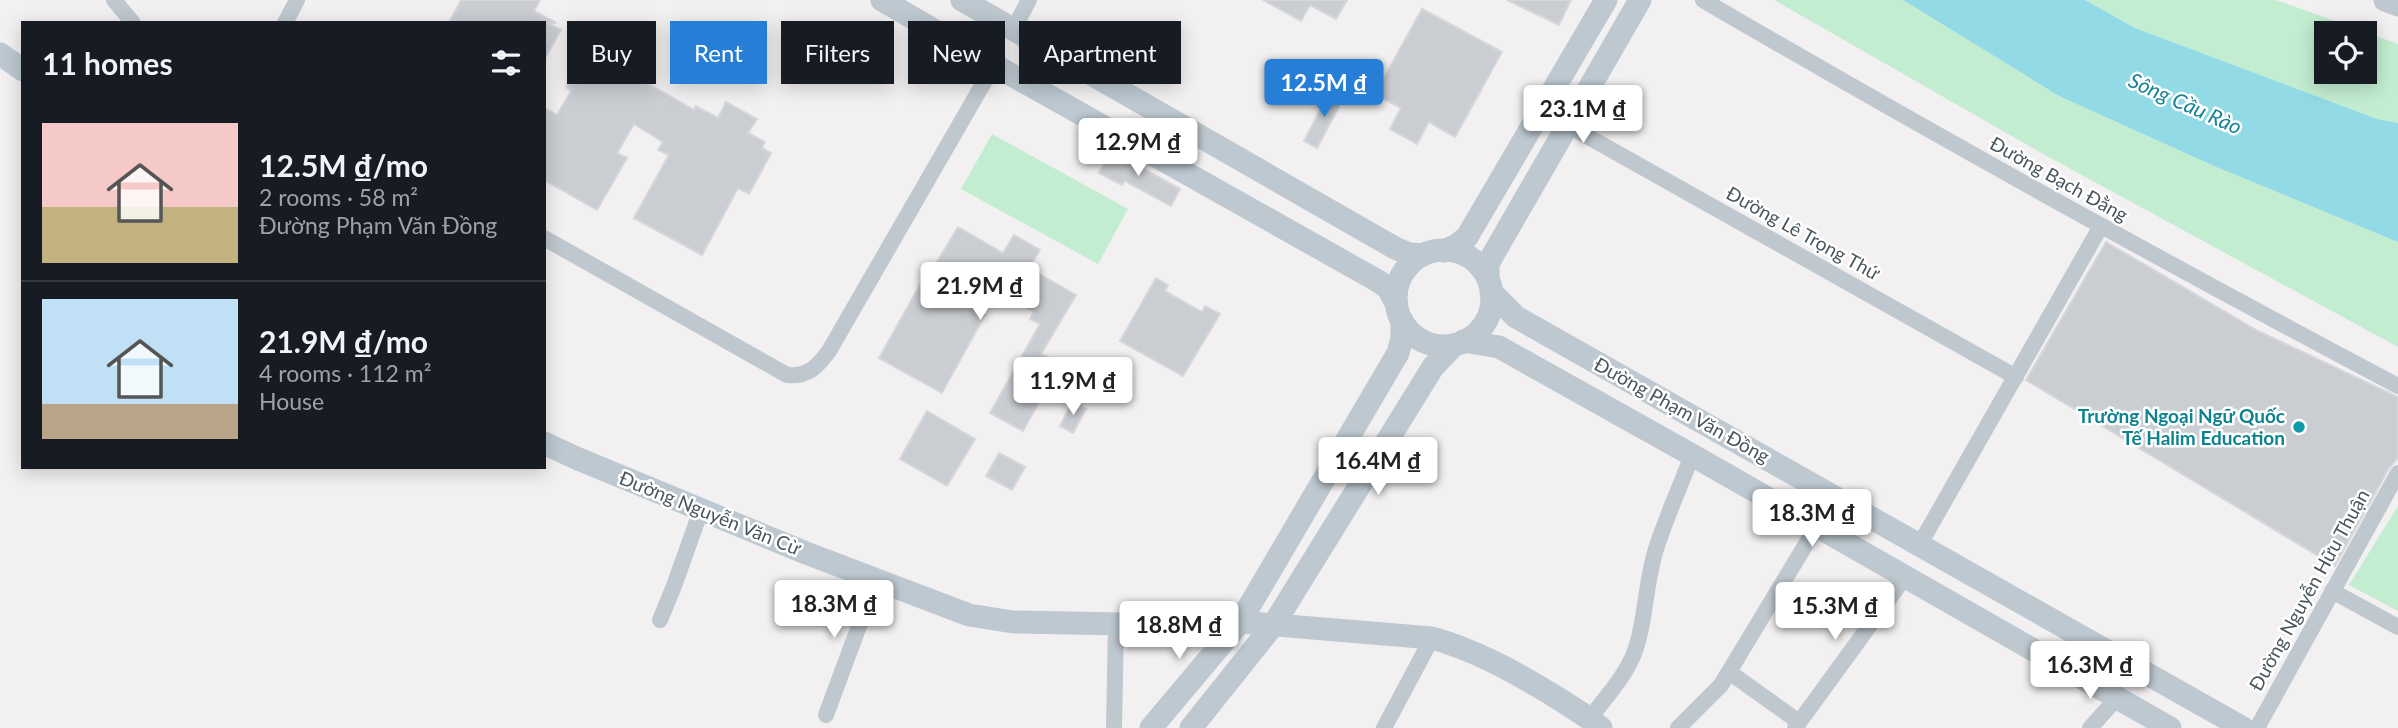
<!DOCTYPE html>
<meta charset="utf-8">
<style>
body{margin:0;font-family:Lato,sans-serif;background:#20242c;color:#f1f3f6;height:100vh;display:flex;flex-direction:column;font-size:26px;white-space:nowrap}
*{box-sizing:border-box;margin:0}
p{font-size:23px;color:#9ea1a6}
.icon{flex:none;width:38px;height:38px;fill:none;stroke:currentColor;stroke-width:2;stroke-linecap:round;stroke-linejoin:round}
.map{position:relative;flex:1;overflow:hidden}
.sheet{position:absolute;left:21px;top:21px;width:525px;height:448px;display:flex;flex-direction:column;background:#171b24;border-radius:0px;box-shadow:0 4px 18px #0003}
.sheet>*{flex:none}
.guide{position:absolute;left:567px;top:21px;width:665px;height:63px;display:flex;gap:14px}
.buttons{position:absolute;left:2314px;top:21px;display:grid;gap:14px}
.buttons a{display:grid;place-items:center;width:63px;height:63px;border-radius:0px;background:#171b24;box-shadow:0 4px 18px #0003;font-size:35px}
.price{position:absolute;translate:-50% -60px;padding:0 16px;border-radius:7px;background:#fff;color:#222;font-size:23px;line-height:46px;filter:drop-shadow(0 2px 4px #0008)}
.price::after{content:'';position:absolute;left:50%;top:42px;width:21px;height:16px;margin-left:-10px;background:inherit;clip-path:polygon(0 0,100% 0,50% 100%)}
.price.selected{background:#267ed7;color:#fff}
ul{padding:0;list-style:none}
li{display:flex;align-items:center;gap:21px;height:175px;padding:0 21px}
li+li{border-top:2px solid #363941}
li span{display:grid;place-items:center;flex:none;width:196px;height:140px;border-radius:0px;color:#555}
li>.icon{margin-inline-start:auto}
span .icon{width:84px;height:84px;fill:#fffc;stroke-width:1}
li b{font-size:30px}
h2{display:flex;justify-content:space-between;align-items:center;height:84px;padding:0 21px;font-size:30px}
.tag{padding:0 24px;border-radius:0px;background:#171b24;box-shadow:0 4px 18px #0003;font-size:24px;line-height:63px}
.tag.selected{background:#267ed7;color:#fff}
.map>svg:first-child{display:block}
.green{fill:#c2edd0;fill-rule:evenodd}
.water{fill:#92dae6}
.building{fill:#caced2;stroke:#d5d7db;stroke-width:2}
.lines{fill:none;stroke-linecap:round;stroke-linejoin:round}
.street{stroke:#bfc8ce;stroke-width:16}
.secondary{stroke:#bdc8d0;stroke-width:23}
.culture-dot{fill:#0f9aa8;stroke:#fff;stroke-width:2.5}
.labels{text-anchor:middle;stroke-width:5;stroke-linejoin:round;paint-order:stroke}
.street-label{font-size:19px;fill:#49555c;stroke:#fff}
.culture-label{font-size:19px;font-weight:bold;fill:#0d838f;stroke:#fff;text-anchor:end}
.water-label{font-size:21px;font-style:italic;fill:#168294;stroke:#fff}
</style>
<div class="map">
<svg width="2398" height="728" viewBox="0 0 2398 728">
<rect width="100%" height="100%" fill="#f2f0f0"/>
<!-- green -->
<g class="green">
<path d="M1774,0H1903L2059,96L2214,166L2398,242V347L2045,155Z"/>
<path d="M2085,0H2276L2398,44V123L2377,119L2135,28ZM2326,33H2364V72H2326Z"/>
<path d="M992,134L1128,209L1098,264L961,189Z"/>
<path d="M2398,506V611L2349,585Z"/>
</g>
<!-- water -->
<path class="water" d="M1903,0H2085L2135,28L2377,119L2398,123V242L2214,166L2059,96Z"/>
<!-- building -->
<g class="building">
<path d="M461,0H540L534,11L556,23H548L561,30L544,60V23H449Z"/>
<path d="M1263,0H1347L1336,19L1310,5L1301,21Z"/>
<path d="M1507,0H1571L1559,25Z"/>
<path d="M1422,9L1502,52L1455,137L1429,122L1417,144L1390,129L1401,108L1375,94Z"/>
<path d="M619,47L647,63L639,78L694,110L696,106L718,118L726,102L757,119L748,133L765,142L762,148L771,153L749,194L738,188L702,255L634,218L669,155L658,150L663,142L634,124L617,153L627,158L597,210L544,180V108L557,115L571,91L566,87L586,52L609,65Z"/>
<path d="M1331,90L1344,97L1317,148L1304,141Z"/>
<path d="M1111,151L1180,189L1171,206L1125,181L1122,185L1099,173Z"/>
<path d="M958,227L1003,253L1014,235L1040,250L1029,268L1076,295L1041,354L1060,364L1023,431L990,413L1040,324L1030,319L1034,312L958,268L943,293L985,315L942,393L879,358L922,281L925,282Z"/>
<path d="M2106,242L2258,331L2398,397V458L2389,468L2335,566L2026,380Z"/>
<path d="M1156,278L1168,285L1165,291L1202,312L1205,306L1220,314L1183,376L1120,341Z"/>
<path d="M1072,402L1086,409L1073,433L1060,426Z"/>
<path d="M927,411L975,439L947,486L900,459Z"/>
<path d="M999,453L1025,467L1012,490L986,476Z"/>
</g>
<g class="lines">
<!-- street -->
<g class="street">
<path d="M114,0L133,23"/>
<path d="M1703,0C1932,134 2164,262 2398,386"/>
<path d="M285,23L297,0"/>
<path d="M1013,30L1029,0"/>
<path d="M1569,126L2016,377"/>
<path d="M544,238L787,375C808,377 817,367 829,351L994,65"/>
<path d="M1920,544L2101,226"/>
<path d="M2332,591L2398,627"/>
<path d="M660,620L674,586L701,510"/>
<path d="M1729,672L1799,722"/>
<path d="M826,715L859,626L879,580"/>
<path d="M1590,718C1605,698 1623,679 1633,656C1646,625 1645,580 1657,546C1667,515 1681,485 1692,455"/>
<path d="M1114,728L1116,624"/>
<path d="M1384,728L1432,638"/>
<path d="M1678,728L1721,685L1817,526"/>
<path d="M1795,728L1905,577"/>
<path d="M2090,728L2117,698"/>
<path d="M2257,728L2398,473"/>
</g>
<!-- secondary -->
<g class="secondary">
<path d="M882,0L994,65L1378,281L1388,288L1396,303"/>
<path d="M962,0L1395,248L1409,254L1423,255"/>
<path d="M2385,0L2398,5"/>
<path d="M0,54L23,70"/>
<circle cx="1444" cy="298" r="48"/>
<path d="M1444,251L1457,245L1467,237L1606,0"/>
<path d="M1488,279V264L1494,253L1640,0"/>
<path d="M1491,292L1516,317L2243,728"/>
<path d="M1463,341L1499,347L1692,455L2170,728"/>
<path d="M544,443L576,458L806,553L969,615L1013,622L1124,624L1240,622L1432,638C1475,650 1513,671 1551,694C1568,705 1586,715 1601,728"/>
<path d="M1151,728L1240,622L1398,353L1402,338V321"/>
<path d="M1191,728L1274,624L1433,367L1454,345"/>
</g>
</g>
<!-- markers -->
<circle class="culture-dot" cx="2299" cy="427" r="7"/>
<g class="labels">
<!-- street labels -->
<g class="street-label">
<text transform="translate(2059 179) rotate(29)" y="7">Đường Bạch Đằng</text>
<text transform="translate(1803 233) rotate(29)" y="7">Đường Lê Trọng Thứ</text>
<text transform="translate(1682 410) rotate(29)" y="7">Đường Phạm Văn Đồng</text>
<text transform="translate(710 513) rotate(22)" y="7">Đường Nguyễn Văn Cừ</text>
<text transform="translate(2309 590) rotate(-61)" y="7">Đường Nguyễn Hữu Thuận</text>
</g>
<!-- culture labels -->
<g class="culture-label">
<text x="2285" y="423">Trường Ngoại Ngữ Quốc<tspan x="2285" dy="22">Tế Halim Education</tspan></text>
</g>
<!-- water labels -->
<g class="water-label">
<text transform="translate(2185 104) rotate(24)" y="7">Sông Cầu Rào</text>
</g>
</g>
</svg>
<div class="buttons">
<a><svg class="icon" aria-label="locate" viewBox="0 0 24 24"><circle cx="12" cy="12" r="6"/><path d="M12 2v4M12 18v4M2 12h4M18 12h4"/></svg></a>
</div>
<b class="price selected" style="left:1324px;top:119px">12.5M ₫</b>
<b class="price" style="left:1583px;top:145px">23.1M ₫</b>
<b class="price" style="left:1138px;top:178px">12.9M ₫</b>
<b class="price" style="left:980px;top:322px">21.9M ₫</b>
<b class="price" style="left:1073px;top:417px">11.9M ₫</b>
<b class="price" style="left:1378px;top:497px">16.4M ₫</b>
<b class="price" style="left:1812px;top:549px">18.3M ₫</b>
<b class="price" style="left:834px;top:640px">18.3M ₫</b>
<b class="price" style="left:1835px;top:642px">15.3M ₫</b>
<b class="price" style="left:1179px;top:661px">18.8M ₫</b>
<b class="price" style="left:2090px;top:701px">16.3M ₫</b>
<div class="guide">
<a class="tag">Buy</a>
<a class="tag selected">Rent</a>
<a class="tag">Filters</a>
<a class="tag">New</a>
<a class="tag">Apartment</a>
</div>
<section class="sheet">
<h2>11 homes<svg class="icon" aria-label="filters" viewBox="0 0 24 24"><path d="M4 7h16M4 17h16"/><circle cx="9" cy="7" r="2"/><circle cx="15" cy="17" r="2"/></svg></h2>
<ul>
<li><span style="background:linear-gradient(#f6c9c9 60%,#c2b280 0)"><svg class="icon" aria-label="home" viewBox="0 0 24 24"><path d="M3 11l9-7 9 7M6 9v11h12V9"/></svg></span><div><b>12.5M ₫/mo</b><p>2 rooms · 58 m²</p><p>Đường Phạm Văn Đồng</p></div></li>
<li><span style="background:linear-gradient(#bfe0f5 75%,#b9a48a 0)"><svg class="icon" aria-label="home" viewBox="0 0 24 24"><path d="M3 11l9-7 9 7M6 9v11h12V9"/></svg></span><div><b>21.9M ₫/mo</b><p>4 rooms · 112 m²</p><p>House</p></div></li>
</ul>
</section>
</div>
